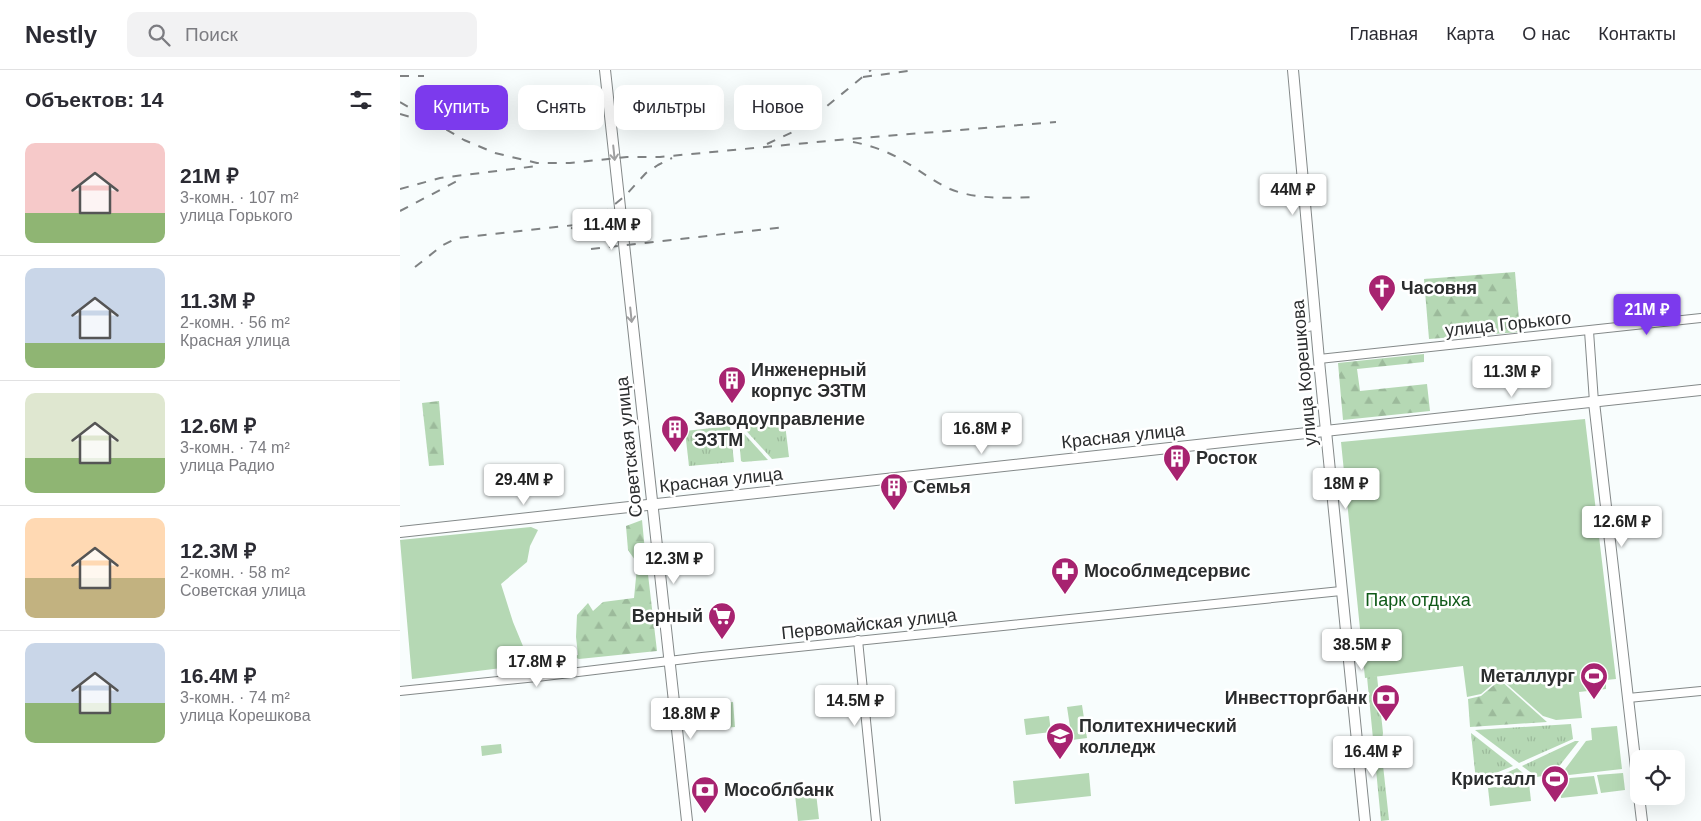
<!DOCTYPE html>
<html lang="ru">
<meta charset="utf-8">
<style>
body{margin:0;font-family:Helvetica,sans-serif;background:#f2f2f3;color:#2b2b33;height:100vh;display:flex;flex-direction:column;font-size:19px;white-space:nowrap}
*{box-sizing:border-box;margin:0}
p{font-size:16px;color:#7c7c81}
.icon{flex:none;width:28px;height:28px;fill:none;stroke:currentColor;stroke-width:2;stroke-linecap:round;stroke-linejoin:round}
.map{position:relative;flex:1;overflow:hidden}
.sheet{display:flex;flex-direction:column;background:#fff;width:400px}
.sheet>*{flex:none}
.hud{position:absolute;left:15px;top:15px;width:475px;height:45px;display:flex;gap:10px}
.controls{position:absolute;left:1230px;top:680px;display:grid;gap:10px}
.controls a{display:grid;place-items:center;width:55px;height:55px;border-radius:10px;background:#fff;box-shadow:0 5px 20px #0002;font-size:25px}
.price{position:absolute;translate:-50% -42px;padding:0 11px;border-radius:5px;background:#fff;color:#222;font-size:16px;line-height:32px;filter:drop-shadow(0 1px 2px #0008)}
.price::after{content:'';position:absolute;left:50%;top:30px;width:15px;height:11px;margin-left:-8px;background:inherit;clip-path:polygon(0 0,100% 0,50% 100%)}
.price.on{background:#7c3aed;color:#fff}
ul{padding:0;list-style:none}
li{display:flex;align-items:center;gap:15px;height:125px;padding:0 25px}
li+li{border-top:1px solid #e1e1e2}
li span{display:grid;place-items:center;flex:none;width:140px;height:100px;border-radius:10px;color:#555}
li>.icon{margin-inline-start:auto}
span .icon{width:60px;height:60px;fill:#fffc;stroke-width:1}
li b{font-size:21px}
h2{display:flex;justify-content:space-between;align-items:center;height:60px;padding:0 25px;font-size:21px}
.pill{padding:0 18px;border-radius:10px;background:#fff;box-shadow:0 5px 20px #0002;font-size:18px;line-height:45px}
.pill.on{background:#7c3aed;color:#fff}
header{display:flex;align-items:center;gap:30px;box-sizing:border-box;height:70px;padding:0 25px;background:#fff;border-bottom:1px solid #e1e1e2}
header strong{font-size:24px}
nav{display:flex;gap:28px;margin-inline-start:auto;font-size:18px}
.search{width:350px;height:45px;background:#f2f2f3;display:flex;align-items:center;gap:12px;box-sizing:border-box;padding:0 18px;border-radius:10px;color:#7c7c81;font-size:19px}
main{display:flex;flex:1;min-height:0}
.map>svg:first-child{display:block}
.grass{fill:url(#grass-tufts)}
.forest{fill:url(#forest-firs)}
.park{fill:#b5d8b4}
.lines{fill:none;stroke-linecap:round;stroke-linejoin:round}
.minor-casing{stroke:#848989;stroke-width:10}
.major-casing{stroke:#848989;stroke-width:12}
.minor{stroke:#fff;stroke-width:8}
.major{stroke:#fff;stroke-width:10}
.rail{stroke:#7f8283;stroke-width:2;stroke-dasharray:9 9;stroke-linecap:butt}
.oneway{stroke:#a0a0a1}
.labels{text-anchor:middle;stroke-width:5;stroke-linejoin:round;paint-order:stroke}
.poi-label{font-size:18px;font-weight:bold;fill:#2b2d2e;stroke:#fff;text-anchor:start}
.street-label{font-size:18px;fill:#2b2d2e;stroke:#fff}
.park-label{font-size:18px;fill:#0f5918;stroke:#fff}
</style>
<header>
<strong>Nestly</strong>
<div class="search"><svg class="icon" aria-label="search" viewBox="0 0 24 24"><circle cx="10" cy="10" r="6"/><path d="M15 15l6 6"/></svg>Поиск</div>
<nav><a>Главная</a><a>Карта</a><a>О нас</a><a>Контакты</a></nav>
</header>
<main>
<section class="sheet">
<h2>Объектов: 14<svg class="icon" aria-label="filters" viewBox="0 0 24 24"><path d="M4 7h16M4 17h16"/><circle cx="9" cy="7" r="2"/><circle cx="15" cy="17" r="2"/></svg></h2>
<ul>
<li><span style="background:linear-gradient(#f6c9c9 70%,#8fb573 0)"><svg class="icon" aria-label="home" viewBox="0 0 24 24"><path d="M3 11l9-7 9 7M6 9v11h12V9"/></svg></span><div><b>21M ₽</b><p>3-комн. · 107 m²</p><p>улица Горького</p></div></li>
<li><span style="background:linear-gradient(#c9d6e8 75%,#8fb573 0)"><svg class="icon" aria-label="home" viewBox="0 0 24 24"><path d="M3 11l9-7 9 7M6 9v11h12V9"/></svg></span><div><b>11.3M ₽</b><p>2-комн. · 56 m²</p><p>Красная улица</p></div></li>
<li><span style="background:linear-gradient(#dfe7d0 65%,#8fb573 0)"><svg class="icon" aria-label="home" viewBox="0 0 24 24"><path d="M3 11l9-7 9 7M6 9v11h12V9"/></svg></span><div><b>12.6M ₽</b><p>3-комн. · 74 m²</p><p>улица Радио</p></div></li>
<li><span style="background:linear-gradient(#ffd9b3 60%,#c2b280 0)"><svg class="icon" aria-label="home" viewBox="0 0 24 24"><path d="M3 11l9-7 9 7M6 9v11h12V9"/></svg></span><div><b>12.3M ₽</b><p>2-комн. · 58 m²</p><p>Советская улица</p></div></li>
<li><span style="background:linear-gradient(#c9d6e8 60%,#8fb573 0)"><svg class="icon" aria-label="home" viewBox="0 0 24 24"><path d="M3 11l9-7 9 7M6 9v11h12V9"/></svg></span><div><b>16.4M ₽</b><p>3-комн. · 74 m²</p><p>улица Корешкова</p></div></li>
</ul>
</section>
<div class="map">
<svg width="1301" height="751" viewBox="0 0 1301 751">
<defs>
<pattern id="grass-tufts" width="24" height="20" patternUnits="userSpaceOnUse" patternTransform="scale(1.25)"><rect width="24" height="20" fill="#b5d8b4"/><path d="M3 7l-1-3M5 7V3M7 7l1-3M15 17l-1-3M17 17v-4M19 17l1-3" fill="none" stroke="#9cba9b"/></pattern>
<pattern id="forest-firs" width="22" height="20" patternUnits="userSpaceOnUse" patternTransform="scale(1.25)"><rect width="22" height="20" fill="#b5d8b4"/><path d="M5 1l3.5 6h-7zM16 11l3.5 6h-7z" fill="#9cba9b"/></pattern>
</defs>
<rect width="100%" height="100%" fill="#f8fdfd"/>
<!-- grass -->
<g class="grass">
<path d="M383,351L385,354L389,387L372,389L340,354Z"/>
<path d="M330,356L334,392L289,396L285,361Z"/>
<path d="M338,357L368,390L343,392L341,391Z"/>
<path d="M977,606L983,663L981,677L989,750L981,751L967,607Z"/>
<path d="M1171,654L1173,669L1119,693L1075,660Z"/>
<path d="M1071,663L1113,696L1076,711Z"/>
<path d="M1175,671H1179L1153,704L1137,707L1122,696Z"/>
<path d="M1117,698L1129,708L1086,713V712Z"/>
</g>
<!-- forest -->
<g class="forest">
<path d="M1115,202L1120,262L1029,269L1024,209Z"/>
<path d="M1024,284V292L957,299L960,321L1027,314L1030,341L943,350L938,293Z"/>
<path d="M39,331L44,395L29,396L22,333Z"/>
<path d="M242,450L246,492L237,493L228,480L226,456Z"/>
<path d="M247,496L257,581L179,589L172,586L178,585L176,567L177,545L188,533L193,541L203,532L234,528L237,497Z"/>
<path d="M1100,610L1147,652L1070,657L1068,629L1081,626Z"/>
</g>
<!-- park -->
<g class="park">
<path d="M1185,349L1216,609L1206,610V619L1179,622L1182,648L1156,650L1143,646L1100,608L1081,624L1067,627L1063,596L965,608L941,372Z"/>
<path d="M131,457L138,460L130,476L127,492L101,514L113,552L125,581L126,595L12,609L0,470Z"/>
<path d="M333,632L335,657L323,658L321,633Z"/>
<path d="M682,635L687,668L672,670L667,637Z"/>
<path d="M649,646L651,662L626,665L624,649Z"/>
<path d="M1217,656L1222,699L1160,706L1186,671L1192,670L1191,658Z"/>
<path d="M101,674L102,683L82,686L81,676Z"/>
<path d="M689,703L691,726L615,734L613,711Z"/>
<path d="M1223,703L1225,720L1201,723L1197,705Z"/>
<path d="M1194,706L1198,724L1161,728L1160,712H1156L1158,709Z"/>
<path d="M1129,713L1131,731L1090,736L1088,718Z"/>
<path d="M416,723L419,749L398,751L395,725Z"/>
</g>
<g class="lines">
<!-- minor casing -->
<g class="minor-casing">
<g id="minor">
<path d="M908,257L916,255"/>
<path d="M1189,261L1194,332"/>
<path d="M919,289L1301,248"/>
<path d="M458,570L476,751"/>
<path d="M0,621L137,607L302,587L941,521"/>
<path d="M1228,628L1301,621"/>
</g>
</g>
<!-- major casing -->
<g class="major-casing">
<g id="major">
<path d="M205,0L287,751"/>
<path d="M893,0L920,301L965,751"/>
<path d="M1194,332L1239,724"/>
<path d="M0,462L1301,320"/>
<path d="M1239,726L1242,751"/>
</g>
</g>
<!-- minor -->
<use href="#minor" class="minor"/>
<!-- major -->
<use href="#major" class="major"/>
<!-- rail -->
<g class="rail">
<path d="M0,6H24"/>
<path d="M463,7L516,0"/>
<path d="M0,32L64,70L95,83L137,93H170L227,87H260L438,70L656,52"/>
<path d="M0,44L21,50"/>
<path d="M453,72C469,75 487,81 500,89C517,98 532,111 550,119C577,130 609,128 637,127"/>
<path d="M367,74L399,59L471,0"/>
<path d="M0,119L40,108L137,96"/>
<path d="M0,141L61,109"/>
<path d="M171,158L240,169"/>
<path d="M191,179L386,157"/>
<path d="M15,197L43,175L57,168L175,155L199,147L225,126L246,103L258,95L272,88"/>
</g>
</g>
<!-- one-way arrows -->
<defs><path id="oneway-shaft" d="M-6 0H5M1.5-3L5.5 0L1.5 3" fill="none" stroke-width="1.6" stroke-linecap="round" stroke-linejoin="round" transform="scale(1.25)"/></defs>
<g class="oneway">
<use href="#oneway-shaft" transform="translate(214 83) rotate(84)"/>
<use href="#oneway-shaft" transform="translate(231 245) rotate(84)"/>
</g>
<!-- icons -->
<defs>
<g id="church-pin" transform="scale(1.4375)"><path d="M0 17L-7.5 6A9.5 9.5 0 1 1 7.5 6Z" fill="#a72370" stroke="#fff"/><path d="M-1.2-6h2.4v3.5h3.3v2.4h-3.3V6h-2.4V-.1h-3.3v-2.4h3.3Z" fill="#fff"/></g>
<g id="building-pin" transform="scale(1.4375)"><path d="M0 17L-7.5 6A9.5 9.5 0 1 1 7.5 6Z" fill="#a72370" stroke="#fff"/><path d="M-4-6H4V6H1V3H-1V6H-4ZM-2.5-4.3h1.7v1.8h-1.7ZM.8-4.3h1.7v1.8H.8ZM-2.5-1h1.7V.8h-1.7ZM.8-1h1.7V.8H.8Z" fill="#fff"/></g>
<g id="pharmacy-pin" transform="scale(1.4375)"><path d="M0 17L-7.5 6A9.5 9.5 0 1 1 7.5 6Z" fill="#a72370" stroke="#fff"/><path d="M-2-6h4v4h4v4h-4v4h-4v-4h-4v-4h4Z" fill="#fff"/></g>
<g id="supermarket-pin" transform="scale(1.4375)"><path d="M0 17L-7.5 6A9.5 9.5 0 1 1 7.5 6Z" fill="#a72370" stroke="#fff"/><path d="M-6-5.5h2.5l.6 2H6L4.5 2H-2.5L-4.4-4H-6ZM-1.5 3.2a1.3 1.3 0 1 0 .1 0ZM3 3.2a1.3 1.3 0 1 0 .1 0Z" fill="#fff"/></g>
<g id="stadium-pin" transform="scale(1.4375)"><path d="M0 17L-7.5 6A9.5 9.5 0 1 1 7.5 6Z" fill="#a72370" stroke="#fff"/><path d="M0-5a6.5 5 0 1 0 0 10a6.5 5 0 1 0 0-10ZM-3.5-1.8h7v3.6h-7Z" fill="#fff"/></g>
<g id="bank-pin" transform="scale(1.4375)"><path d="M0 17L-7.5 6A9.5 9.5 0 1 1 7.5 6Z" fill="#a72370" stroke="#fff"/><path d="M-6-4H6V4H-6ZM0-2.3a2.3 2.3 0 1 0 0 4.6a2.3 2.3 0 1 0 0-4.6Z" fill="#fff"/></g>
<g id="university-pin" transform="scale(1.4375)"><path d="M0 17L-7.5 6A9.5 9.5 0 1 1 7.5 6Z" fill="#a72370" stroke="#fff"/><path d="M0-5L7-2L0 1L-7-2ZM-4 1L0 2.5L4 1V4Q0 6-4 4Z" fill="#fff"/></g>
</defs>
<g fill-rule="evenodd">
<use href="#church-pin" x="982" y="218"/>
<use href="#building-pin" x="332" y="310"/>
<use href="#building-pin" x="275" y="359"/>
<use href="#building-pin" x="777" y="388"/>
<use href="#building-pin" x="494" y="417"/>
<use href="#pharmacy-pin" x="665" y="501"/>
<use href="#supermarket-pin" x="322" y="546"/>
<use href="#stadium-pin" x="1194" y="606"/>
<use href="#bank-pin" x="986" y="628"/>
<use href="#university-pin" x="660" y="666"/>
<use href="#stadium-pin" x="1155" y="709"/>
<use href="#bank-pin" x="305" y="720"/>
</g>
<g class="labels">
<!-- poi labels -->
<g class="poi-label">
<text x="1001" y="224">Часовня</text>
<text x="351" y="306">Инженерный<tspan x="351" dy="21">корпус ЭЗТМ</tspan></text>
<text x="294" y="355">Заводоуправление<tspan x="294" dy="21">ЭЗТМ</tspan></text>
<text x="796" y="394">Росток</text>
<text x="513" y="423">Семья</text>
<text x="684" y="507">Мособлмедсервис</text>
<text x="303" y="552" text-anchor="end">Верный</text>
<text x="1175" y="612" text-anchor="end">Металлург</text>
<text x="967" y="634" text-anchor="end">Инвестторгбанк</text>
<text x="679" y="662">Политехнический<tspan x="679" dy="21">колледж</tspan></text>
<text x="1136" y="715" text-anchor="end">Кристалл</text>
<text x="324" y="726">Мособлбанк</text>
</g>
<!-- street labels -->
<g class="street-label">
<text transform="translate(1108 254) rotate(-6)" y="6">улица Горького</text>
<text transform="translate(904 303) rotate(-95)" y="6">улица Корешкова</text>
<text transform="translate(723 366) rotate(-6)" y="6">Красная улица</text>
<text transform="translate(229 377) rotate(-96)" y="6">Советская улица</text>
<text transform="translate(321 410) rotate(-6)" y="6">Красная улица</text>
<text transform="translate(469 554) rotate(-6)" y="6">Первомайская улица</text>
</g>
<!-- park labels -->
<g class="park-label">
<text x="1018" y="536">Парк отдыха</text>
</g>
</g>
</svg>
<div class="controls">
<a><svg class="icon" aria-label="locate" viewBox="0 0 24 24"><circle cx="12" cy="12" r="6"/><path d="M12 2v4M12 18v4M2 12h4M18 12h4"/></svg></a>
</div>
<b class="price" style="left:893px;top:146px">44M ₽</b>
<b class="price" style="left:212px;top:181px">11.4M ₽</b>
<b class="price on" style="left:1247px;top:266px">21M ₽</b>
<b class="price" style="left:1112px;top:328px">11.3M ₽</b>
<b class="price" style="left:582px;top:385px">16.8M ₽</b>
<b class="price" style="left:124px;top:436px">29.4M ₽</b>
<b class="price" style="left:946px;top:440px">18M ₽</b>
<b class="price" style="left:1222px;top:478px">12.6M ₽</b>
<b class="price" style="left:274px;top:515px">12.3M ₽</b>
<b class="price" style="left:962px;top:601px">38.5M ₽</b>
<b class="price" style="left:137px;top:618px">17.8M ₽</b>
<b class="price" style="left:455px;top:657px">14.5M ₽</b>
<b class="price" style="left:291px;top:670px">18.8M ₽</b>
<b class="price" style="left:973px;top:708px">16.4M ₽</b>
<div class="hud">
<a class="pill on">Купить</a>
<a class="pill">Снять</a>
<a class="pill">Фильтры</a>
<a class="pill">Новое</a>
</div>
</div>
</main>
